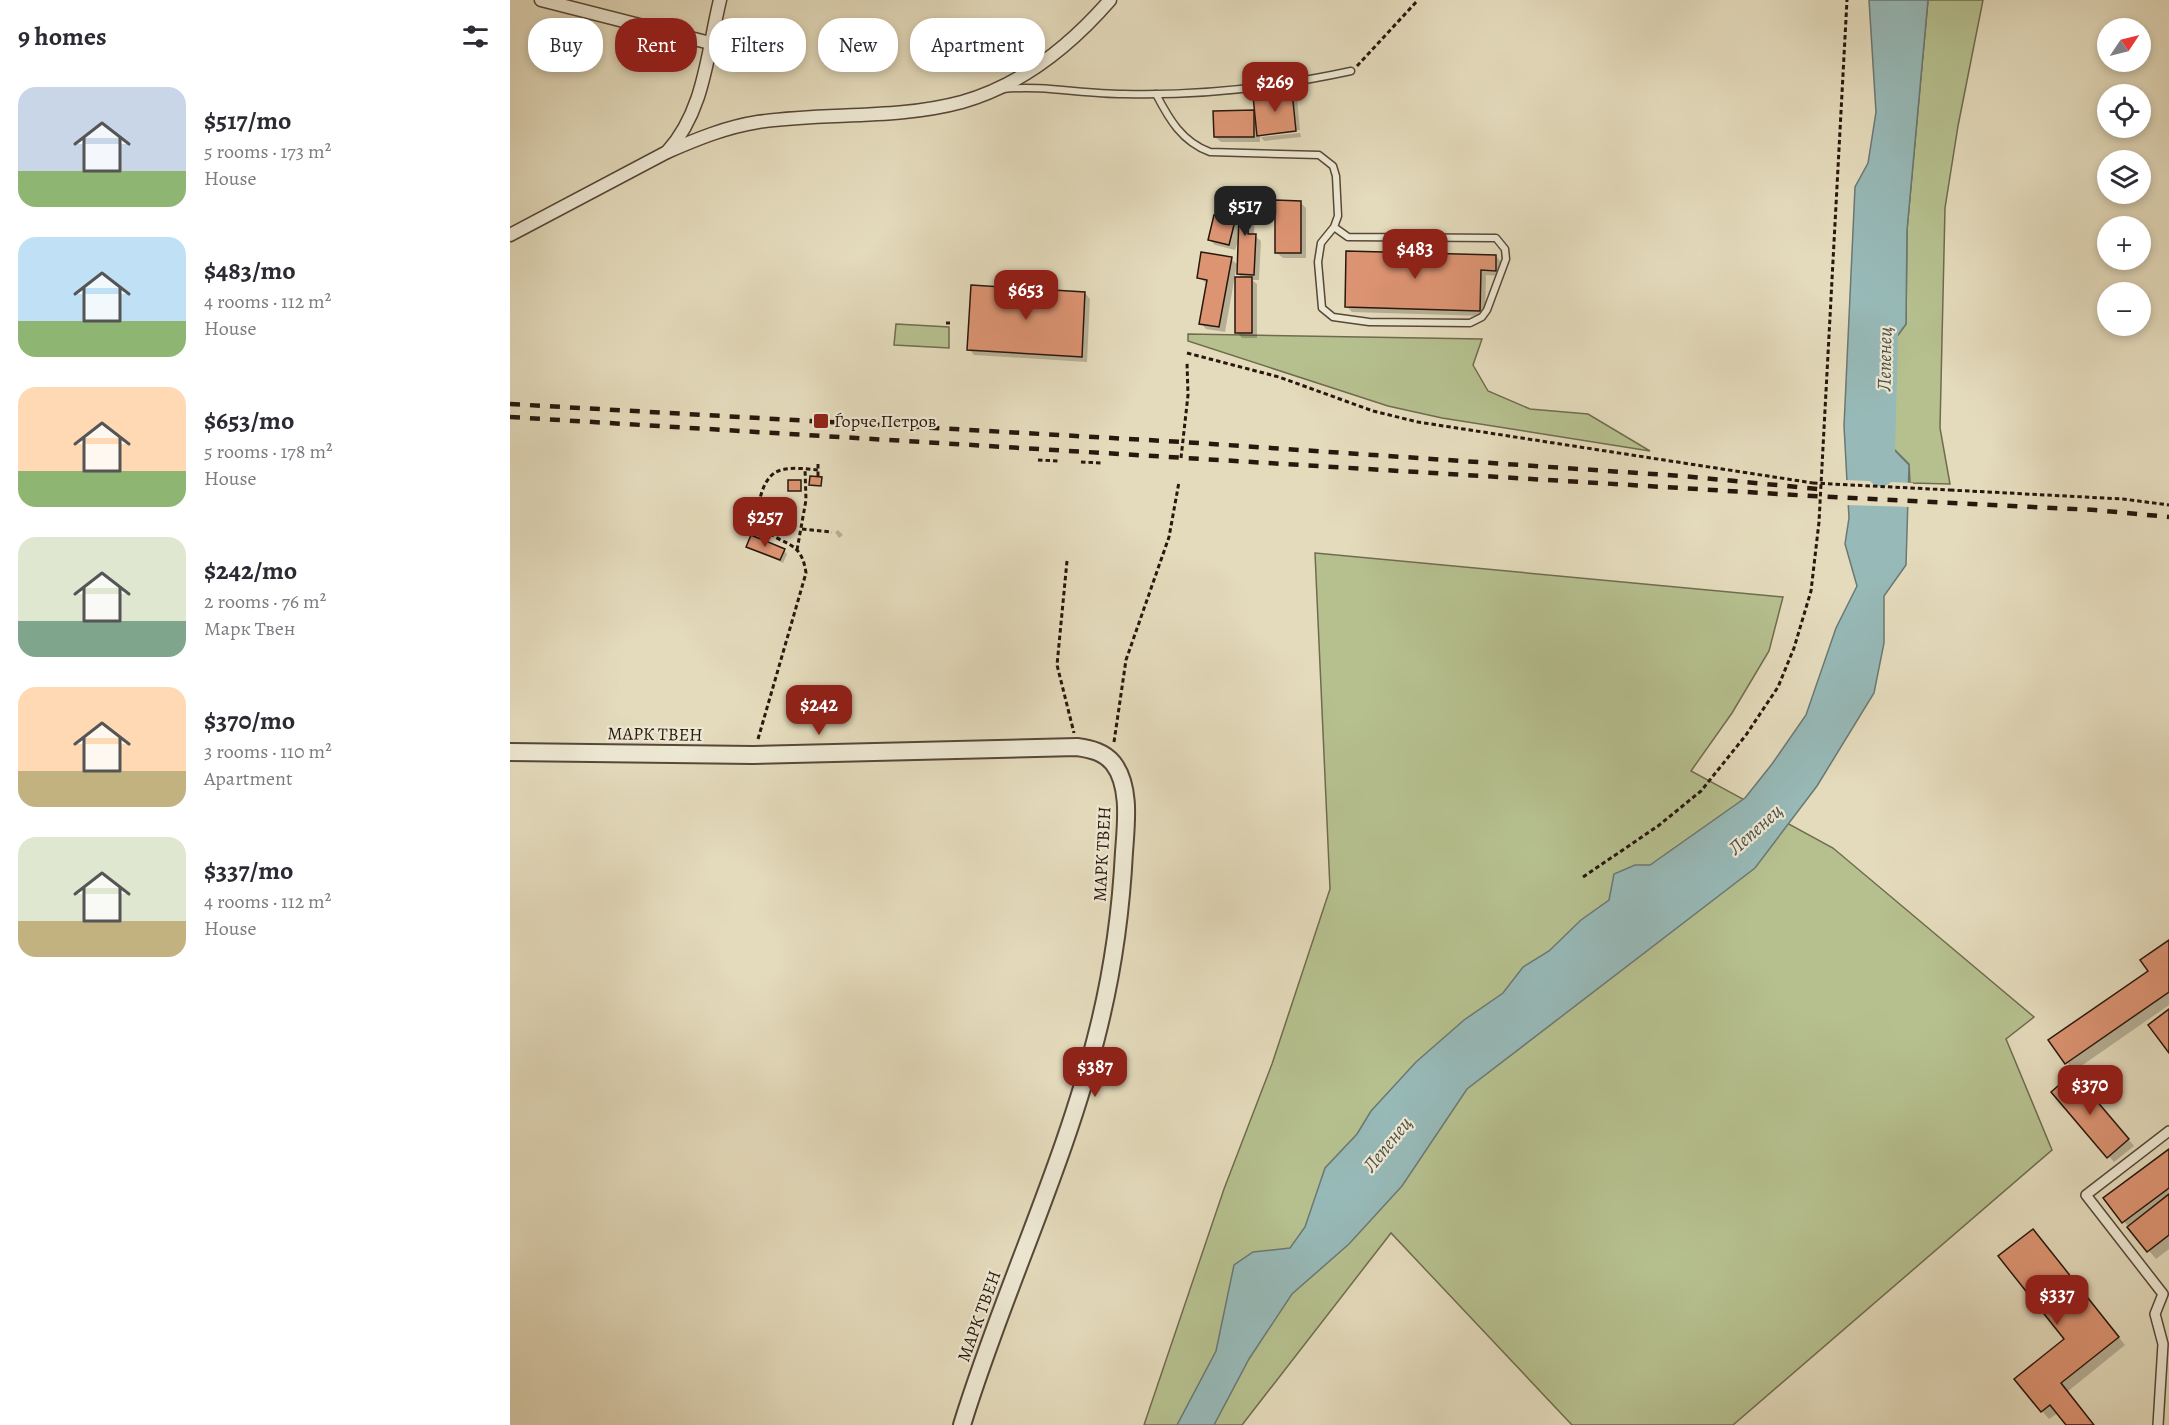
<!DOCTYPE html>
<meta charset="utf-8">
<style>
body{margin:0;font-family:Alegreya,serif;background:#f7f7f7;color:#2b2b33;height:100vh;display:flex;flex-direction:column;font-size:22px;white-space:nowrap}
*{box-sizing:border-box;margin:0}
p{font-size:20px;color:#7c7c81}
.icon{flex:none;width:33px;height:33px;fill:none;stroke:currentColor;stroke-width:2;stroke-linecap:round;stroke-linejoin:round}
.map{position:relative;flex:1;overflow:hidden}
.panel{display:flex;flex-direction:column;background:#fff;width:510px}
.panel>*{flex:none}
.guide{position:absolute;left:18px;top:18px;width:570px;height:54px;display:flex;gap:12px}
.needle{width:39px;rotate:55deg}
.buttons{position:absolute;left:1587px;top:18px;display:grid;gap:12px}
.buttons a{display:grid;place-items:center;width:54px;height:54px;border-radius:50%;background:#fff;box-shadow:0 3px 9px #0003;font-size:30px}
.price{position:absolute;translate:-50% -51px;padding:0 14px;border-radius:12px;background:#8f2418;color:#fff;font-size:20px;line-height:39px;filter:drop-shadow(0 2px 3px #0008)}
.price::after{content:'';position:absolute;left:50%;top:36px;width:18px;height:14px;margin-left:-9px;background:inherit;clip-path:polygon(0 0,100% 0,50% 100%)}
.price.selected{background:#222;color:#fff}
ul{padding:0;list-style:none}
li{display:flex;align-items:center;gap:18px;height:150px;padding:0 18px}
li span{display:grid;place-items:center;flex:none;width:168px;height:120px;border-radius:18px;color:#555}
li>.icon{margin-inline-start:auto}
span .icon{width:72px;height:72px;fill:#fffc;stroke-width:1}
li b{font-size:26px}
h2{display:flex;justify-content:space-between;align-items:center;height:72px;padding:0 18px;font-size:26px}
.tag{padding:0 21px;border-radius:24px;background:#fff;box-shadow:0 3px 9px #0003;font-size:21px;line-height:54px}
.tag.selected{background:#8f2418;color:#fff}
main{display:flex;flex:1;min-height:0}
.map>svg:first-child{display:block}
.green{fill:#b6c08f;stroke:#6f6c4e;stroke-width:1.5}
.water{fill:#97b9b7;stroke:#6b7873;stroke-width:1.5}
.pier{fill:#e4dbbc}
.shadow{fill:#0003}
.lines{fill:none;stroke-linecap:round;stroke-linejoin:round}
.river{stroke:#97b9b7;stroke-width:27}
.building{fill:#dd9473;stroke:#28170d;stroke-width:1.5}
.service-casing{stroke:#574839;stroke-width:9}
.pedestrian-casing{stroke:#574839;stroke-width:12}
.minor-casing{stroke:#574839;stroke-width:15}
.tertiary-casing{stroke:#574839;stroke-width:20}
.path{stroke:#28170d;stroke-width:3;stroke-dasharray:4.5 3;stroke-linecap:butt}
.service{stroke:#ede8d3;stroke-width:6}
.pedestrian{stroke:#ede8d3;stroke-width:9}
.minor{stroke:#ede8d3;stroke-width:12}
.tertiary{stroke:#ede8d3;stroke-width:16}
.rail{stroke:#28170d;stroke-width:4.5;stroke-dasharray:10 10;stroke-linecap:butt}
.path-bridge{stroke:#28170d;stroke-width:3;stroke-dasharray:4.5 3;stroke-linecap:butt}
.poi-dot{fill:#8f2418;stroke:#ede8d3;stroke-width:2}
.labels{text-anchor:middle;stroke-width:4.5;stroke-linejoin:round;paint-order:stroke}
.poi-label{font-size:18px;fill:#28170d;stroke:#ede8d3;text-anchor:start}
.street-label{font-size:18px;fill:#28170d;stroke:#ede8d3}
.water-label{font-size:20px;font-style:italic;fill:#4f5048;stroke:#ede8d3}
</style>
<main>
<section class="panel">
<h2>9 homes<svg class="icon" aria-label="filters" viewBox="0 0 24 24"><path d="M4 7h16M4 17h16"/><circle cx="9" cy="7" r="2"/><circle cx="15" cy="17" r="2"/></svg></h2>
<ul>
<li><span style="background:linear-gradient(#c9d6e8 70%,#8fb573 0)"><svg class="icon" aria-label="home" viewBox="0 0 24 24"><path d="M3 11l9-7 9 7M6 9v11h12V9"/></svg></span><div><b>$517/mo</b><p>5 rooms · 173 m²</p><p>House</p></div></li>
<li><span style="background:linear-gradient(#bfe0f5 70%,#8fb573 0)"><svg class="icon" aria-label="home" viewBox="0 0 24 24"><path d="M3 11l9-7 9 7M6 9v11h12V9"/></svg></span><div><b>$483/mo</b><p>4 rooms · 112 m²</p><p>House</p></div></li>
<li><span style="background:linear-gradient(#ffd9b3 70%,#8fb573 0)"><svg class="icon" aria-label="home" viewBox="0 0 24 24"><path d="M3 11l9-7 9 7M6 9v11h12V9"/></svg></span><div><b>$653/mo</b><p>5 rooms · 178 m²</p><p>House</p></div></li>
<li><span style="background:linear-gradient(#dfe7d0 70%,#7fa58c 0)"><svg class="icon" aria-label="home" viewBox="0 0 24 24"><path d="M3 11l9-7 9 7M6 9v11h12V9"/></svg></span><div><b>$242/mo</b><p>2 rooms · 76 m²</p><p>Марк Твен</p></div></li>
<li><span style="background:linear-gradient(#ffd9b3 70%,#c2b280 0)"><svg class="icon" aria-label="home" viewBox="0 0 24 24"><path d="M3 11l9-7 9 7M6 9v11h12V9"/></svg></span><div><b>$370/mo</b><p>3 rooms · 110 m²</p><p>Apartment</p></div></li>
<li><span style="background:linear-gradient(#dfe7d0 70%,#c2b280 0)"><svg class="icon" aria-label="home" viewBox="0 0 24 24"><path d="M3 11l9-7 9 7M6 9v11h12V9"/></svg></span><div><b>$337/mo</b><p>4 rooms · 112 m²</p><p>House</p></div></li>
</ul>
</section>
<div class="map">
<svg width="1659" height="1425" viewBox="0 0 1659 1425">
<rect width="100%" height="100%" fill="#e4dbbc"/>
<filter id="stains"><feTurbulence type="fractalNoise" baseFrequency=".00333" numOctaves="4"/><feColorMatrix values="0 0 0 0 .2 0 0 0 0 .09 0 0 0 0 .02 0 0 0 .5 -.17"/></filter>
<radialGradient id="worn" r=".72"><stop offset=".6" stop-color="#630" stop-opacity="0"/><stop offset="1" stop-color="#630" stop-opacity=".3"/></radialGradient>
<!-- green -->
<g class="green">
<path d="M1418,0H1473L1448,126L1435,208L1430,428L1440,484L1400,483L1399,464L1365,430L1364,368L1396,324L1397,230Z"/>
<path d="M386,324L439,327V348L384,345Z"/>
<path d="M678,334L972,339L963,365L978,391L1020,409L1078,414L1140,451L932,418L878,406L678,341Z"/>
<path d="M805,553L1273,597L1259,651L1222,713L1181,771L1323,848L1524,1017L1496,1039L1542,1150L1223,1425H1062L881,1233L732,1425H634L714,1189L762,1064L820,889Z"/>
</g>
<!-- water -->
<path class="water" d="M1359,0H1418L1397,230L1396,324L1364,368L1365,430L1399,465L1396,565L1374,596V643L1364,693L1307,786L1245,868L957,1089L892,1186L839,1244L782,1294L739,1359L704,1425H667L706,1351L724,1265L743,1252L780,1248L795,1227L815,1168L847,1134L861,1111L906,1062L954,1020L993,993L1013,967L1039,951L1071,920L1099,900L1104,874L1125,865H1140L1235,798L1262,764L1296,715L1326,628L1347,586L1335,544L1339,518L1334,426L1345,187L1358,163L1366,112Z"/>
<!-- pier -->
<path class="pier" d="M1335,480L1403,483L1402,507L1335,505Z"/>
<!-- shadow -->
<g class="shadow">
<path d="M781,93L787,99L790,130L751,134V137L790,133L791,137L754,141L750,136V142H711L705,137V112H746Z"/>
<path d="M739,189L745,195L744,235L751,241L749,280H742L747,284V338H732L727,332L733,279L728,274L730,236L725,250L705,245L699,239L725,222L730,228Z"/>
<path d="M790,202L796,208V258H773L767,253Z"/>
<path d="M986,256L991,262V276L976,275L975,316L842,312L836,306Z"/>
<path d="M721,259L727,264L715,332L696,329L691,323L698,284L688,277Z"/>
<path d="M575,293L580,299L577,362L464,355L459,349Z"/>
<path d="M328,530L333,535L329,538L325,532Z"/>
<path d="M238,546L274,550L277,554L273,563Z"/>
<path d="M1659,941V1005L1564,1071L1540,1041L1640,971Z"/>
<path d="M1568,1081L1624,1146L1604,1162L1543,1092Z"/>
<path d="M1659,1151V1249L1646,1259L1595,1199Z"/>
<path d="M1530,1239L1615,1345L1557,1392L1584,1425H1558L1548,1413L1539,1419L1532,1411L1556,1339Z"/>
</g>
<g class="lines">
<!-- river -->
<path class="river" d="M1371,473L1375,319"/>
</g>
<!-- building -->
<g class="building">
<path d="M782,91L786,131L747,136L743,96Z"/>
<path d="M744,110V137H704L703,111Z"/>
<path d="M730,187L740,188L738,234H746L744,275L727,274Z"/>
<path d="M765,200L791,201V253H765Z"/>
<path d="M704,215L725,221L719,245L698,240Z"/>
<path d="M836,251L986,255V271L971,270L970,311L835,307Z"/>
<path d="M691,252L722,257L709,327L689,324L697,280L687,278Z"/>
<rect x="725" y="277" width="17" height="56"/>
<path d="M461,285L575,292L572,357L457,350Z"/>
<path d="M300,476L312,477L311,486L299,485Z"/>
<rect x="278" y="480" width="13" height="11"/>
<path d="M241,535L275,549L270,560L236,547Z"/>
<path d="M1659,940V992L1555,1064L1538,1040L1638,971L1630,960Z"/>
<path d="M1659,1009V1053L1638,1025Z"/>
<path d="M1563,1073L1619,1139L1597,1158L1541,1092Z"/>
<path d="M1659,1149V1188L1612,1223L1593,1198Z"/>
<path d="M1659,1194V1235L1637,1252L1617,1227Z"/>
<path d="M1523,1229L1609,1337L1551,1383L1584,1425H1556L1540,1405L1531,1412L1504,1379L1554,1339L1488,1256Z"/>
</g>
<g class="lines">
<!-- service casing -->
<g class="service-casing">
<g id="service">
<path d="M493,89C534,85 572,94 613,94C688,96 767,87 841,71"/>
<path d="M646,94C659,119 672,142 700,152L809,155L823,166L826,176L828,216L824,227L811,243L808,262L812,308L823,317L859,322L960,323L972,317L977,310L996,259L995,249L986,238L838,237L824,227"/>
</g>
</g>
<!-- pedestrian casing -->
<g class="pedestrian-casing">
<path id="pedestrian" d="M1648,1425L1653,1344L1645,1314L1653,1294L1576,1195L1659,1131"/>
</g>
<!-- minor casing -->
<g class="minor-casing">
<g id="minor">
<path d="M31,0L200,43"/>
<path d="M157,152C187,139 216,127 248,122C316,112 385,120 452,102C512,85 560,46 600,0"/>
<path d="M0,235L157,152C195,110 197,53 210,0"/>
</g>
</g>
<!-- tertiary casing -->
<g class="tertiary-casing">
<path id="tertiary" d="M0,752L243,755L567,747C581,749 594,752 603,763C621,786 616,824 614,852C611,911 603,969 589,1026C556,1163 493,1291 452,1425"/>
</g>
<!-- path -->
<g class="path">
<path d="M847,66L908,0"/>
<path d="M436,323H440"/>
<path d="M677,353L769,377L863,411L908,422L1303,483"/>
<path d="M671,458L678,395L677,362"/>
<path d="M528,460L548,461"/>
<path d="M571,462L591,463"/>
<path d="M308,476V461"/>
<path d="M1440,490L1613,499L1659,505"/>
<path d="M292,529L322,532"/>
<path d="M287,550L296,500L295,469"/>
<path d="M557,561L547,665L564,733"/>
<path d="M248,739L296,573C291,537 271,548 254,527C243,514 251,480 266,472C278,466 296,469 309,470"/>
<path d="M604,742L616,660L659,537L669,482"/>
<path d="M1073,877L1148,826L1191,791L1236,735L1268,687L1284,648L1301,591L1309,522L1337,0"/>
</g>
<!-- service -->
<use href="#service" class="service"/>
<!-- pedestrian -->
<use href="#pedestrian" class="pedestrian"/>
<!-- minor -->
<use href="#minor" class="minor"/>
<!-- tertiary -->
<use href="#tertiary" class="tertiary"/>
<!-- rail -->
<g class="rail">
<path d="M0,404L673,442L1172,476L1308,489"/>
<path d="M0,417L1302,496L1585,510L1659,517"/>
</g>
<!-- path-bridge -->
<path class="path-bridge" d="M1303,483L1440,490"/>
</g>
<!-- markers -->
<rect class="poi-dot" x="303" y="413" width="16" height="16" rx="3"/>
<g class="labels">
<!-- poi labels -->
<g class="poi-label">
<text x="324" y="427">Ѓорче Петров</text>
</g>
<!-- street labels -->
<g class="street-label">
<text transform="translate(145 734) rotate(1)" y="6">МАРК ТВЕН</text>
<text transform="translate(592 854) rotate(-87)" y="6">МАРК ТВЕН</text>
<text transform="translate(469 1316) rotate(-70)" y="6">МАРК ТВЕН</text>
</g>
<!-- water labels -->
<g class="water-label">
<text transform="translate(1374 359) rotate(-89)" y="7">Лепенец</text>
<text transform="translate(1245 829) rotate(-42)" y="7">Лепенец</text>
<text transform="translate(877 1144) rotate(-51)" y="7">Лепенец</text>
</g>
</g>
<rect width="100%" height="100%" filter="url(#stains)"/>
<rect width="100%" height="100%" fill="url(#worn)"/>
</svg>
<div class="buttons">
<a><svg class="needle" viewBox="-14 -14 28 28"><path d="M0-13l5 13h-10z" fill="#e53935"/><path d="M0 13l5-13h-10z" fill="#7c7c81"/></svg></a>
<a><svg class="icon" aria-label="locate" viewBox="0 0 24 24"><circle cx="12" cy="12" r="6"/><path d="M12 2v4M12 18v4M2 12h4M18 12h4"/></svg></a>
<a><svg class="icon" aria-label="layers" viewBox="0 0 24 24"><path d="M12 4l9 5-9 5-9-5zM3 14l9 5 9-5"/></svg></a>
<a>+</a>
<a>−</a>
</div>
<b class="price" style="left:765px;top:113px">$269</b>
<b class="price selected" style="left:735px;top:237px">$517</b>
<b class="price" style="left:905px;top:280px">$483</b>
<b class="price" style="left:516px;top:321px">$653</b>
<b class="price" style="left:255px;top:548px">$257</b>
<b class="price" style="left:309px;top:736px">$242</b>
<b class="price" style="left:585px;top:1098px">$387</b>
<b class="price" style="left:1580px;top:1116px">$370</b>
<b class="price" style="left:1547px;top:1326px">$337</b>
<div class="guide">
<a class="tag">Buy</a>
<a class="tag selected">Rent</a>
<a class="tag">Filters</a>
<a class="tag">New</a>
<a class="tag">Apartment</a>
</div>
</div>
</main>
